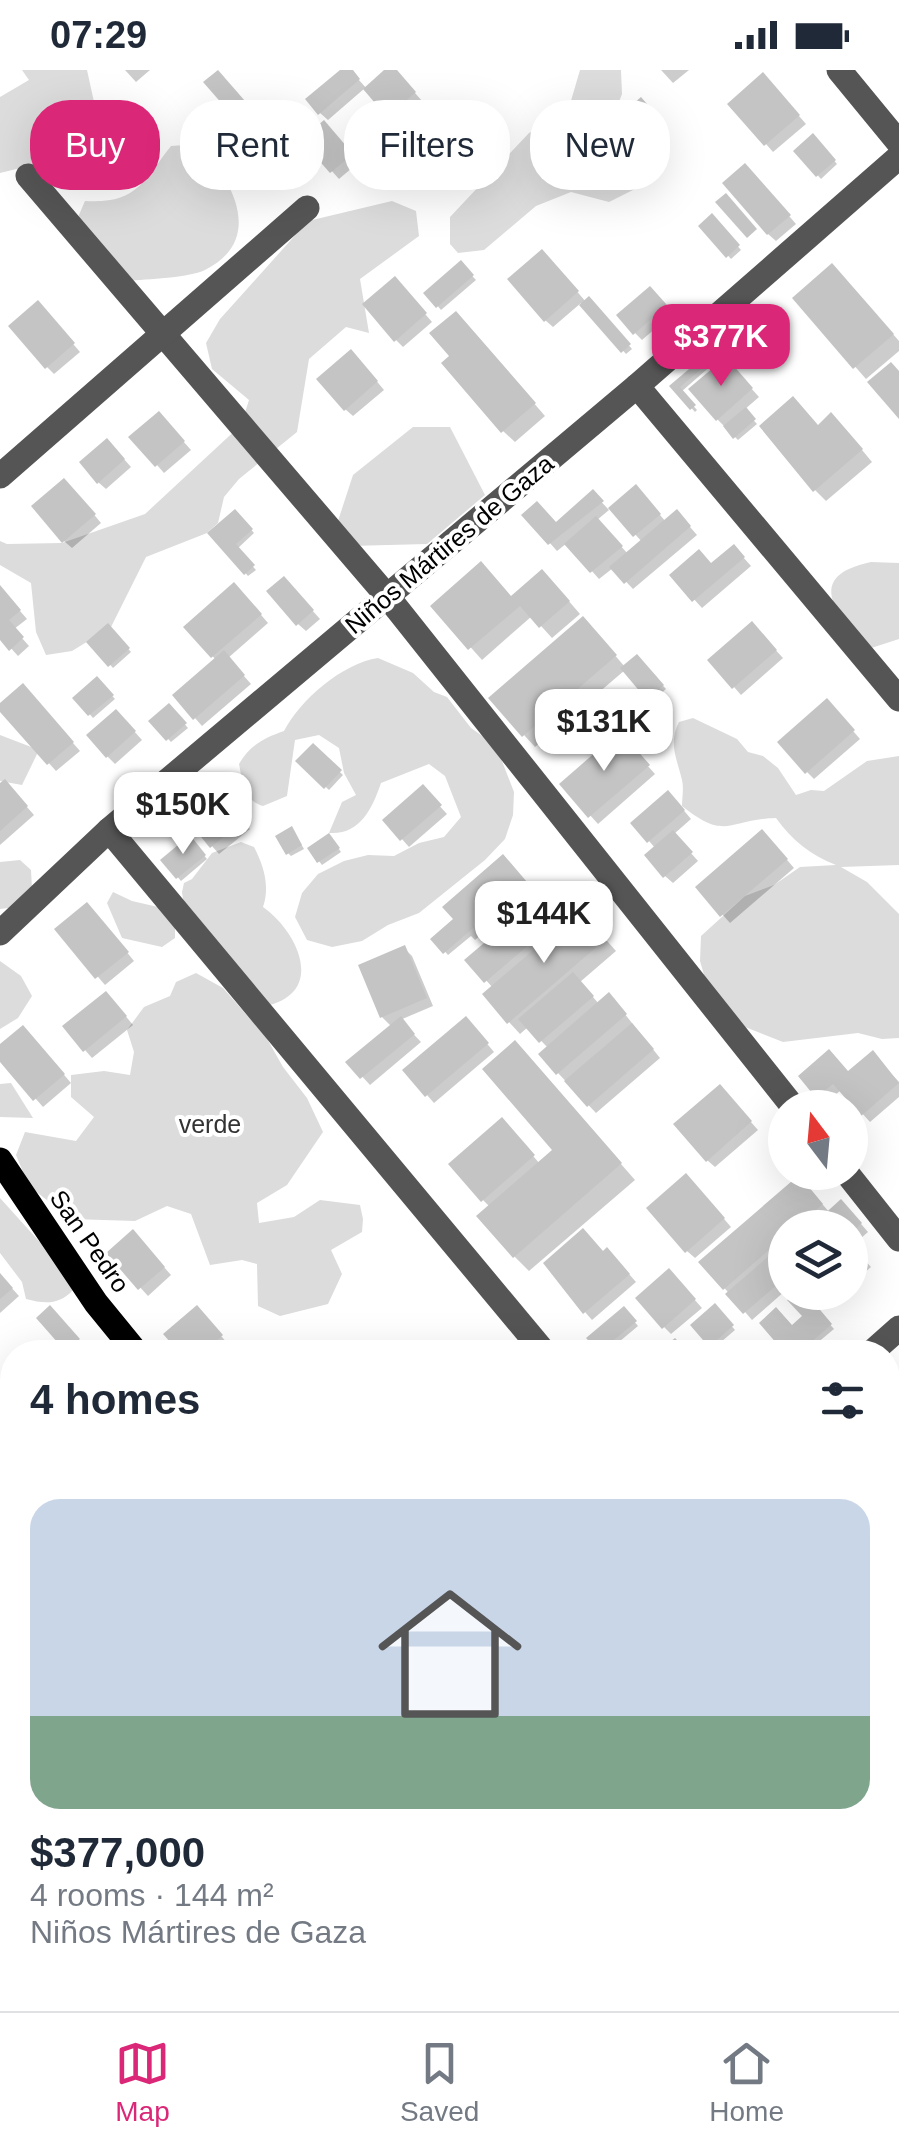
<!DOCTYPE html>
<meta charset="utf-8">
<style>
body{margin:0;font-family:Helvetica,sans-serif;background:#f2f2f3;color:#1f2937;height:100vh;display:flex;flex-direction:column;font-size:38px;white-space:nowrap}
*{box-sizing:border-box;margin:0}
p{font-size:32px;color:#747a83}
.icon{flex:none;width:55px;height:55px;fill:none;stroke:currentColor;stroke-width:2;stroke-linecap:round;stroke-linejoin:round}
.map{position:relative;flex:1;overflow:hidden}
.panel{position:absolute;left:0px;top:1270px;width:900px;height:672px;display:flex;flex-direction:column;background:#fff;border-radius:40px 40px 0 0;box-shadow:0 10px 40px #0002}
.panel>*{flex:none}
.hud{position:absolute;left:30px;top:30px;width:840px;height:90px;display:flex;gap:20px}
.needle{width:65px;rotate:344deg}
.buttons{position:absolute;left:768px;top:1020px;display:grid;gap:20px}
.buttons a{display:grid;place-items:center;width:100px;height:100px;border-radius:50%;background:#fff;box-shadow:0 10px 40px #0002;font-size:50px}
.price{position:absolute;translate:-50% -85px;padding:0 22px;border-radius:20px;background:#fff;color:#222;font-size:32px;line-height:65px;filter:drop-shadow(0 2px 5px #0008)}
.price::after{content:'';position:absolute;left:50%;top:60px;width:30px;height:22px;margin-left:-15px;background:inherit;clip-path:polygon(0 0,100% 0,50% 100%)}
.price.on{background:#db2777;color:#fff}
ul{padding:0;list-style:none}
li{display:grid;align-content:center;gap:20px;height:530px;padding:0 30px}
li span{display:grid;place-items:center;height:310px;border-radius:30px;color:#555}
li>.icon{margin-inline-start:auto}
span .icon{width:180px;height:180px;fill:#fffc;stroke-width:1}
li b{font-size:42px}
h2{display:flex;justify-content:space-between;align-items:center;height:120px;padding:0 30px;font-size:42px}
.pill{padding:0 35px;border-radius:40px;background:#fff;box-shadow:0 10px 40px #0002;font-size:35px;line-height:90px}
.pill.on{background:#db2777;color:#fff}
.status{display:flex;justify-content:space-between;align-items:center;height:70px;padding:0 50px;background:#fff;direction:ltr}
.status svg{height:28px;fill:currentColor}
.tabs{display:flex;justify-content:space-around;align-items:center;height:140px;border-top:2px solid #e0e1e3;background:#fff;font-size:28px;color:#747a83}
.tabs a{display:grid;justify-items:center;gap:5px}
.tabs .on{color:#db2777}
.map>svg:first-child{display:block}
.green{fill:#dcdcdc}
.shadow{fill:#0003}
.building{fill:#c4c4c4}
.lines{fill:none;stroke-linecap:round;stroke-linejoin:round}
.minor{stroke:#555;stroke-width:25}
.major{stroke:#000;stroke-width:25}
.labels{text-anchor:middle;stroke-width:8;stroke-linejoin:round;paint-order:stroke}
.street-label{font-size:25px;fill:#000;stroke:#fff}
.park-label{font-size:25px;fill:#333;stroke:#fff}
</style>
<div class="status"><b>07:29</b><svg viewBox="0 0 49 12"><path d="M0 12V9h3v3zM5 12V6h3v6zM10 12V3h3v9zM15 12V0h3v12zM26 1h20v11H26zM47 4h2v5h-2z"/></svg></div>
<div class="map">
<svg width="899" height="1941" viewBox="0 0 899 1941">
<rect width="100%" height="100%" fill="#fff"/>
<!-- green -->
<g class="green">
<path d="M22,0H87L94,32L41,93L0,103V27L29,10Z"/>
<path d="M580,0H621L622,24L608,60L634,91L641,116L609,132L571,122L536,136L484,180L458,183L450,174V147L529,63L568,41Z"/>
<path d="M199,74C232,110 266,169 205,200C188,208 148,209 127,211L75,154L85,131C136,134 142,113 171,76Z"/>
<path d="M392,131L416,141L419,166L360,209L369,263L346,257L309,289L297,362L239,409L224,427L218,453L207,463L146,487L111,557L72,581L46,585L36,562L31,513L0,495V471L7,474L62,473L145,444L241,355L249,330L212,299L206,273L220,249L308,151Z"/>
<path d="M413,357H450L485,425L427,474L350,476L337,454L353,405Z"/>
<path d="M871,492L899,493V569L862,581C838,541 803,507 871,492Z"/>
<path d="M378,588L413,603L434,622L447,627L471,658L488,670L500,686L514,722L513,745L505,769L485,790L419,843L388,855L362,871L332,877L307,870L295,847L302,823L318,804L344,791L368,785L394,786L419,773L444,767L461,747L445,706L429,694L381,713C372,739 360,765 329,763L342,732L356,725L344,703L339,678L319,665L295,670L287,726L263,736C242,729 243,713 239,694C250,675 264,668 284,661C300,630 343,593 378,588Z"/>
<path d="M693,648L737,669L748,682L763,686L778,698L796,725L811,720L824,721L867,691L899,686V795L841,797L867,812L899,844V968L882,969L858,963L783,972L735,953L707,915L700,891L701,866L745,826L774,815L800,797L836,795C810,785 792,770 776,748C728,749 727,772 682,736C682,728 684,718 682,710C677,689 668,673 679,652Z"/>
<path d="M0,665L39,680L22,715L0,711Z"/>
<path d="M241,772L254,777C264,796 270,817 263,837C296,860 326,919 270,935L184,836L182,822L184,813L192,809L212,783Z"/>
<path d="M20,790L31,800L32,819L16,837L0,839V792Z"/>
<path d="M113,822L132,831L158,837L175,856V868L162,877L122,868L107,833Z"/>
<path d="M0,891L21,906L32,926L18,948L0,959Z"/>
<path d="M196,903L223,918L266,967L283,997L307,1028L323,1062L287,1115L257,1133L259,1153L294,1147L320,1130L360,1135L363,1149L362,1162L331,1180L342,1204L328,1234L280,1246L258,1236L257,1194L242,1190L210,1195L191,1144L167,1136L135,1151L71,1149L29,1116L16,1085L25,1062L76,1071L94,1047L71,1027V1005L104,1001L130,1005L134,982L127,960L144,937L170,926L176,912Z"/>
<path d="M11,1013L33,1048L0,1047V1014Z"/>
<path d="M0,1128L46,1179L73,1220C59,1235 45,1234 26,1229L22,1212L0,1183Z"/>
<path d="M12,1317V1373L8,1379L0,1374V1330Z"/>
<path d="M0,1538H12V1877L4,1884L0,1895Z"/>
<path d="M355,1930H465L471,1941H344Z"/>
<path d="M688,1930H747L736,1941H679Z"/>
</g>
<!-- shadow -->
<g class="shadow">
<path d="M125,0H150L136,12Z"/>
<path d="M344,0H350L367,19L388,0H395L422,31L396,53L365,18L328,50L320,43Z"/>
<path d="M661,0H689L673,13Z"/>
<path d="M218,3L246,36L236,45L207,13Z"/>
<path d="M770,13L806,54L773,82L766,74Z"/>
<path d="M641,31L660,52L648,63L629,41Z"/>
<path d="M257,48L297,93L266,120L259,113Z"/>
<path d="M130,55L150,78L114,109L106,102Z"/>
<path d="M332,61L359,92L339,109L304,70Z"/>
<path d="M813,66L837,94L821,109L796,81Z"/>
<path d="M753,104L796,154L776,171L768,164Z"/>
<path d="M712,147L741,180L731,189L702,156Z"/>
<path d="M550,190L586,232H592L632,279L626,284L581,233L553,257L545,250Z"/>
<path d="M461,194L476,210L441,240L427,223Z"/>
<path d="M844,208L899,271V281L866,309L795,228Z"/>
<path d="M402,217L432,252L403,277L396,270Z"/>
<path d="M657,226L672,244L642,270L635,263Z"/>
<path d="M45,241L80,282L54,304L47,297Z"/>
<path d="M467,256L545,346L515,372L503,361L453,286Z"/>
<path d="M708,286L714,293L681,322L697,340L695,342L672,316Z"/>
<path d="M359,290L384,320L353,346L345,339Z"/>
<path d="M733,298L759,327L744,340L757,354L738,370L717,349Z"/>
<path d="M166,352L191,380L164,403L157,395Z"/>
<path d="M818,357H843L872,392L826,431L815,420Z"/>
<path d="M115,379L131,397L106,419L98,412Z"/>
<path d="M72,418L101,453L72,478L64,471Z"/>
<path d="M593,423L609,440L597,450L628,484L642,472L612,438L643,425L666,452L684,450L697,465L633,519L613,498L599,509L567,473L557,481L525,445L556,455Z"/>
<path d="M235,442L254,463L237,479L256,500L248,506L210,463Z"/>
<path d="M734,477L751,496L702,538L672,505L711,496Z"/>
<path d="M554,514L580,544L552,568L532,546L482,590L434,536L512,529Z"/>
<path d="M291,517L320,549L306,561L298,554Z"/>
<path d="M0,518L27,549L14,559L29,576L18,586L0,566Z"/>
<path d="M242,523L268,553L228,588L251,614L202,656L195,648L216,590L186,557Z"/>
<path d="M108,556L131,582L113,598L90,572Z"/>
<path d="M594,561L625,597L637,587L666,619L652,631L625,600L535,677L524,665Z"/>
<path d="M759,562L783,588L741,625L734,617Z"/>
<path d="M97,609L115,629L93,648L76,628Z"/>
<path d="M30,624L80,681L56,701L0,639Z"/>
<path d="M169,636L188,658L171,672L151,651Z"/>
<path d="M834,639L860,669L814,709L807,702Z"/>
<path d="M124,650L142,670L115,694L107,686Z"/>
<path d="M620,665L655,704L598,754L562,714Z"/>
<path d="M313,677L343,705L329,720L299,691Z"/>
<path d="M0,716L12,720L34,745L0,775Z"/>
<path d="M423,718L447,744L409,777L385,750Z"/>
<path d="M226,730L250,759L219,784L212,776Z"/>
<path d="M676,731L691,749L674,764L698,791L673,813L665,806L656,779L649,771Z"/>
<path d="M294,762L304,779L291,786L288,783Z"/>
<path d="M190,768L207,789L181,811L163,790Z"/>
<path d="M332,769L341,782L322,795L319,791Z"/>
<path d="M770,770L794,798L730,853L698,817Z"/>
<path d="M510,795L532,821L475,870L471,866L448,885L434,869Z"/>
<path d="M94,842L134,891L105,915L57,859Z"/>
<path d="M531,850L549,870L592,854L616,881L580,912L599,934L616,933L660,988L596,1043L558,1003L548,978L528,957L520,964L509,952L493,918L468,890Z"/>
<path d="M404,878L412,886L433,936L400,950L421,972L370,1015L349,992L392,957L382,947Z"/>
<path d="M114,932L133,955L92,988L85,980Z"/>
<path d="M473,957L494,982L434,1033L427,1025Z"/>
<path d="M30,965L71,1013L43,1037L0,988V977Z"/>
<path d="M872,983L899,1012V1027L870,1052L841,1020L825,1034L801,1007L848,1004Z"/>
<path d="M529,989L635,1110L529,1201L514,1186L490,1137L483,1130L509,1058L540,1094L556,1080Z"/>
<path d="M727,1025L758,1060L715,1097L707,1090Z"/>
<path d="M694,1114L731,1157L695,1188L687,1181Z"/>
<path d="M810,1120L830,1143L849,1140L868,1162L852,1176L871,1197L850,1215V1158H785V1188L776,1196L785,1206V1221L752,1250L702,1192Z"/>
<path d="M140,1170L171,1205L148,1226L109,1183Z"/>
<path d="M603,1184L615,1188L636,1212L592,1250L585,1242Z"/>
<path d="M0,1205L19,1226L0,1243Z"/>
<path d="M676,1209L702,1238L671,1264L664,1257Z"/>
<path d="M802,1222L834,1259L810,1279L813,1282H787L762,1253L792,1258L806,1247Z"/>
<path d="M715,1237L735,1260L714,1278L694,1255Z"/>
<path d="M50,1239L81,1274L71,1282L39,1248Z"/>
<path d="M624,1239L638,1256L607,1282H602L590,1269Z"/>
<path d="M204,1246L228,1274L219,1282H182L167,1265Z"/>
<path d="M888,1353L899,1366L891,1376L888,1373Z"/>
<path d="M888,1397L899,1409V1467L888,1455Z"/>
<path d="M888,1465L899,1479L898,1505L888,1494Z"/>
<rect x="0" y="1488" width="12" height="58"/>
<path d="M888,1529L899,1543V1598L892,1590L888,1594Z"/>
<path d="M899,1807V1941H883L894,1931L888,1925V1863L892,1858L888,1853V1818Z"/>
<path d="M122,1930H171L182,1941H122Z"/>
<path d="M291,1930H343L344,1932L331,1941H298Z"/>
</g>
<!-- building -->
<g class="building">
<path d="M218,0L245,31L231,44L203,12Z"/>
<path d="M340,0H353L360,9L318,45L305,29Z"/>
<path d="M384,0H397L416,22L387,47L363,19Z"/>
<path d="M763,2L800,45L764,76L727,34Z"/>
<path d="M641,27L659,48L643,62L625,41Z"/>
<path d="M250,37L291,84L257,114L215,67Z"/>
<path d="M123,44L144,69L105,103L83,78Z"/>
<path d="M324,50L353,84L330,103L301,70Z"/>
<path d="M813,63L836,90L816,107L793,81Z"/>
<path d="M745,93L791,145L767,165L722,113Z"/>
<path d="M726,123L757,159L747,168L715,132Z"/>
<path d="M712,143L740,175L726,188L698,156Z"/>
<path d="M542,179L579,221L544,252L507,209Z"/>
<path d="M461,190L474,205L436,238L423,223Z"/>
<path d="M832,193L894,264L853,299L792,228Z"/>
<path d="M395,206L427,243L394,272L362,234Z"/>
<path d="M650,216L667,235L633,265L616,245Z"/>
<path d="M589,226L631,274L621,283L579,235Z"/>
<path d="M38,230L75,273L45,299L8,256Z"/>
<path d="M456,241L536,333L501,363L441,293L449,286L429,263Z"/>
<path d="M351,279L378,311L344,341L316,309Z"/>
<path d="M708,283L713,289L680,317L696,335L690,340L669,316Z"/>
<path d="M726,287L753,318L716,351L688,319Z"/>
<path d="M891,292L899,301V349L867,312Z"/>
<path d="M793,326L818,355L831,342L863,379L813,422L759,356Z"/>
<path d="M746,337L756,349L733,369L723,356Z"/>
<path d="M159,341L185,371L155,397L128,367Z"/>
<path d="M107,368L125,389L97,414L79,392Z"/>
<path d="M64,408L96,444L62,473L31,436Z"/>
<path d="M636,414L661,444L633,467L608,438Z"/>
<path d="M593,419L604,431L548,475L521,445L537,431L556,452Z"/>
<path d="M235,439L253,459L236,474L255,495L244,505L207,463Z"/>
<path d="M677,439L691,456L624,514L609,497Z"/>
<path d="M596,446L623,476L590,503L564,474Z"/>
<path d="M734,474L745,487L692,532L669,505L699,479L711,493Z"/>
<path d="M481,491L511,526L542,499L570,531L539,558L520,536L468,580L430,536Z"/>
<path d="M284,506L314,540L296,556L266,521Z"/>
<path d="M234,512L262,544L211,588L183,557Z"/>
<path d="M0,515L21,540L9,550L24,567L9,581L0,570Z"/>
<path d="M583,546L617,585L522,667L488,628Z"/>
<path d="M752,551L777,580L732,619L707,590Z"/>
<path d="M108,553L130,578L108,597L86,572Z"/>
<path d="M224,580L245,605L193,650L172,625Z"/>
<path d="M637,584L664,615L647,630L620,598Z"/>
<path d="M97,606L114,625L88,646L72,628Z"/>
<path d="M23,613L74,672L47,695L0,642V633Z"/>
<path d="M827,628L855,660L805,704L777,672Z"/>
<path d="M169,633L187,653L166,671L148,651Z"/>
<path d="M116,639L136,661L106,688L86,665Z"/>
<path d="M620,661L650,695L588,748L559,714Z"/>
<path d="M313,673L342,700L324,719L295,691Z"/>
<path d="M5,709L28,736L0,761V713Z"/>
<path d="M423,714L442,735L400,771L382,750Z"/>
<path d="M219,720L244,750L210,778L185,747Z"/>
<path d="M668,720L685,740L647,773L630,753Z"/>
<path d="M292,756L302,775L286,785L275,766Z"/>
<path d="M762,759L788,789L720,847L695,817Z"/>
<path d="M673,760L693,782L663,808L644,785Z"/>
<path d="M329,763L340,778L317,793L307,778Z"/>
<path d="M190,765L206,785L176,809L160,790Z"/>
<path d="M503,784L527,812L443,884L430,869L453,849L442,837Z"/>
<path d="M87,832L129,882L95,909L54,859Z"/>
<path d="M524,839L544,862L484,913L464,890Z"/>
<path d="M581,839L607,868L507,954L482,924Z"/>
<path d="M405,875L427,928L380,948L358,895Z"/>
<path d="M573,902L594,926L539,973L518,949Z"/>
<path d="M106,921L127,946L83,982L62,956Z"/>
<path d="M609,922L627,944L556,1005L538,984Z"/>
<path d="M401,946L415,964L360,1009L345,992Z"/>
<path d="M466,946L489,973L425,1027L402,1000Z"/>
<path d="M632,953L654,979L587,1037L564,1011Z"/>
<path d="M23,955L65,1004L33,1031L0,992V974Z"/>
<path d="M515,970L622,1093L513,1188L476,1146L552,1080L482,999Z"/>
<path d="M829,979L848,1001L873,980L899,1013L861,1046L833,1014L816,1028L798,1006Z"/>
<path d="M720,1014L752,1051L706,1092L673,1054Z"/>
<path d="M502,1047L535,1085L481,1132L448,1094Z"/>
<path d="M686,1103L725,1148L685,1183L646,1138Z"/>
<path d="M799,1105L823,1134L795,1158H785V1166L723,1220L698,1192Z"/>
<path d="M841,1129L862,1153L850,1164V1158H809Z"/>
<path d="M583,1158L603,1181L607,1177L630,1204L583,1244L543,1193Z"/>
<path d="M133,1159L165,1197L138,1220L106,1183Z"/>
<path d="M850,1171L865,1188L850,1201Z"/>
<path d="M769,1186L785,1208L743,1244L725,1224Z"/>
<path d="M669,1198L696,1229L662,1259L635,1228Z"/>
<path d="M0,1203L13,1218L0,1229Z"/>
<path d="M796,1222H805L832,1254L800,1282H784L759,1253L776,1237L792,1255L802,1246L787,1230Z"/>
<path d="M715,1233L734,1255L709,1277L690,1255Z"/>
<path d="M50,1235L80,1269L66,1282L36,1248Z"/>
<path d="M197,1235L223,1265L203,1282H179L163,1264Z"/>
<path d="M624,1236L637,1251L599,1282L586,1268Z"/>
<path d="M675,1268L688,1282H658Z"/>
<path d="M888,1394L899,1406V1456L892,1463L888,1458Z"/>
<path d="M888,1463L899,1477V1490L888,1500Z"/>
<path d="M12,1485V1544H0V1486Z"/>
<path d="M888,1528L899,1542V1563L888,1573Z"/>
<path d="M899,1570V1602L888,1588V1580Z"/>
<path d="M899,1803V1915L888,1926V1814Z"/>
<path d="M899,1924V1941H880Z"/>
<rect x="51" y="1930" width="45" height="11"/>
<rect x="120" y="1930" width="51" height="11"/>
<path d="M288,1930H329L312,1941H295Z"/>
</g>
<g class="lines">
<!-- minor -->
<g class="minor">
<path d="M839,0L899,73"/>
<path d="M28,106L387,526L794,1038"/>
<path d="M637,316L899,629"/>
<path d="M0,406L307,138"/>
<path d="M109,760L544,1282"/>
<path d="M0,863L109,760L637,316L899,87"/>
<path d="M846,1102L899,1169"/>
<path d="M872,1282L899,1258"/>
<path d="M888,1691L899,1704"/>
<path d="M0,1878L12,1877"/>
</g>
<!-- major -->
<g class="major">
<path d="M0,1090L96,1233L136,1282"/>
<path d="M650,1930L657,1941"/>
</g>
</g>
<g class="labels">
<!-- street labels -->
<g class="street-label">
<text transform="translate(449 474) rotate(-40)" y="9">Niños Mártires de Gaza</text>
<text transform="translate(90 1171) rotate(55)" y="9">San Pedro</text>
</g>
<!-- park labels -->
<g class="park-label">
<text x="210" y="1063">verde</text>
</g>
</g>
</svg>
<div class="buttons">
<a><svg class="needle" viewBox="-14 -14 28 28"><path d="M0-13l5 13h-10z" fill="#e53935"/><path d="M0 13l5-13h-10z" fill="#747a83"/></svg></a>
<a><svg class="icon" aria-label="layers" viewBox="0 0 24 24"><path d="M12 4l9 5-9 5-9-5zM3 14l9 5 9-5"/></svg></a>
</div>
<b class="price on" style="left:721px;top:319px">$377K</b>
<b class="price" style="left:604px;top:704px">$131K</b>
<b class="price" style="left:183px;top:787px">$150K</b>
<b class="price" style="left:544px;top:896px">$144K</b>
<div class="hud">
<a class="pill on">Buy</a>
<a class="pill">Rent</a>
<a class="pill">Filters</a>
<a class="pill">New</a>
</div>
<section class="panel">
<h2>4 homes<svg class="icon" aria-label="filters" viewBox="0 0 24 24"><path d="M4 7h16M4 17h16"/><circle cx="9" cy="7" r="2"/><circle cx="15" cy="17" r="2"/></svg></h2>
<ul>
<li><span style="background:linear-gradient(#c9d6e8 70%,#7fa58c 0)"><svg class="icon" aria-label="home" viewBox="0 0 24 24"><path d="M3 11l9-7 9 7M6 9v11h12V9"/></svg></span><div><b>$377,000</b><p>4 rooms · 144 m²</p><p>Niños Mártires de Gaza</p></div></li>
</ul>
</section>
</div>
<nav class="tabs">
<a class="on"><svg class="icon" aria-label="map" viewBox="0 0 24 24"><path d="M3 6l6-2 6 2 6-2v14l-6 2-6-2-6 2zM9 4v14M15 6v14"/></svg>Map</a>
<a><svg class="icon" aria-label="saved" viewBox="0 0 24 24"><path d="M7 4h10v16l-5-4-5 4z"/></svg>Saved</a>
<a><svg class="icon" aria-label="home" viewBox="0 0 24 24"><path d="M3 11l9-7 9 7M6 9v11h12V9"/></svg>Home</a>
</nav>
